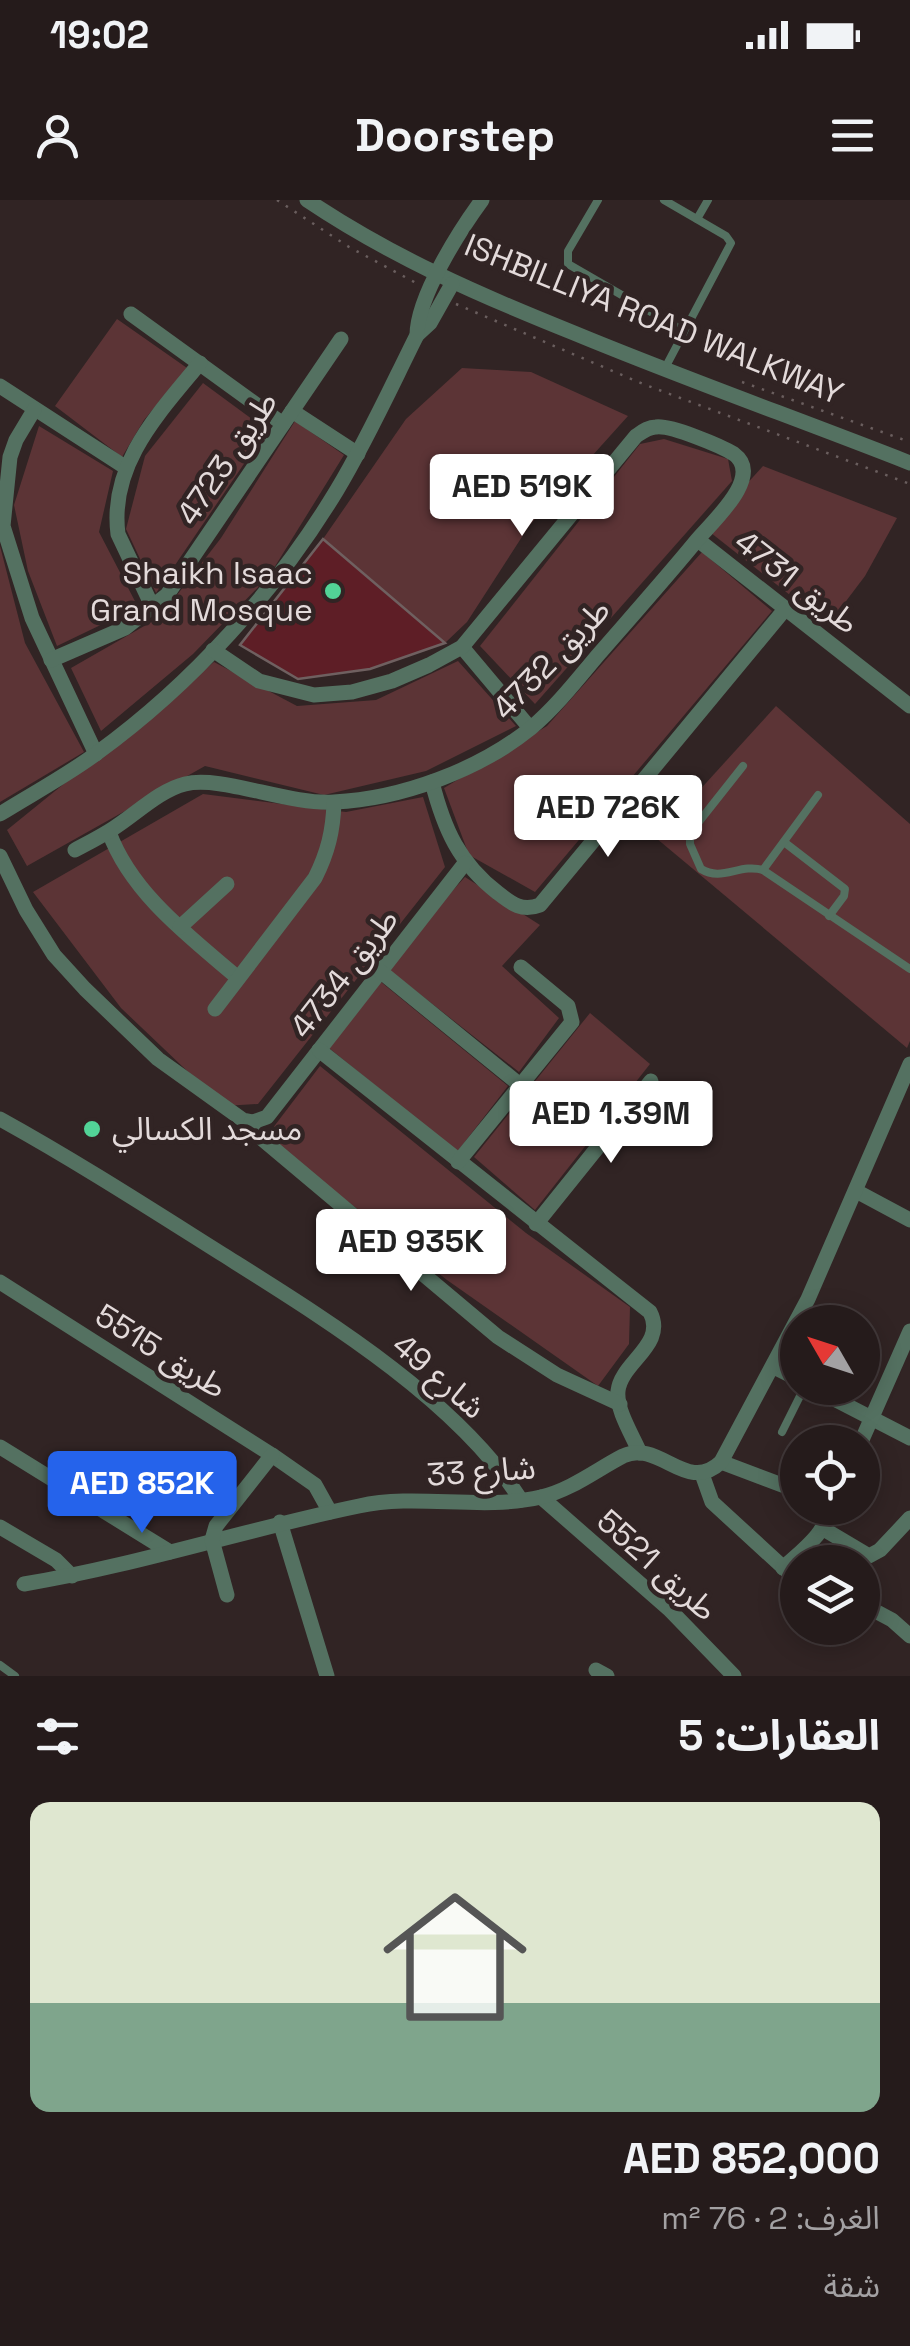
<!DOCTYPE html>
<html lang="ar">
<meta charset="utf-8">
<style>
body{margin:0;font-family:"Space Grotesk","Noto Sans Arabic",sans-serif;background:#2d2424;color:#f1f3f6;direction:rtl;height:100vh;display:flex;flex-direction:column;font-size:38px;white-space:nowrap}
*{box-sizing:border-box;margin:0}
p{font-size:32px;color:#a3a1a3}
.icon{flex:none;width:55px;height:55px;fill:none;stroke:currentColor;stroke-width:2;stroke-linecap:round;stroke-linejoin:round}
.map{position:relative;height:1476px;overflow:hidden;direction:ltr}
.sheet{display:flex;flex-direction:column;background:#251b1b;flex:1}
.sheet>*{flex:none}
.needle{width:65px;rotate:309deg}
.fabs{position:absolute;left:780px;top:1105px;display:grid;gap:20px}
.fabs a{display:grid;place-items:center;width:100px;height:100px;border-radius:50%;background:#251b1b;box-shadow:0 5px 25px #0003,0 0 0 2px #42393a;font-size:50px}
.price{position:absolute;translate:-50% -85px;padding:0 22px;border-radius:10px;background:#fff;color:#222;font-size:32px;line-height:65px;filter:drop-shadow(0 2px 5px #0008)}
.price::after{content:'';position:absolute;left:50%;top:60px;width:30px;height:22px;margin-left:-15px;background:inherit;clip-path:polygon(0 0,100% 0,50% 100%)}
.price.current{background:#2563eb;color:#fff}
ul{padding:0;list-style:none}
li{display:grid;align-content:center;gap:20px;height:530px;padding:0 30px}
li span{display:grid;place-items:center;height:310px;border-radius:20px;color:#555}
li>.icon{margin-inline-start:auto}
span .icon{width:180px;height:180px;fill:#fffc;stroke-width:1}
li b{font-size:42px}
h2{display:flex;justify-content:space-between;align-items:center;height:120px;padding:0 30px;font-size:42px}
.status{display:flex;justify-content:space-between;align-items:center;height:70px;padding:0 50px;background:#251b1b;direction:ltr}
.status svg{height:28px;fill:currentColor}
header{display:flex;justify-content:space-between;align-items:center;height:130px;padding:0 30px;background:#251b1b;font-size:45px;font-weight:700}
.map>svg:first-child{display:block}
.green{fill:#5c3436}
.building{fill:#5e1e26;stroke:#6f6060;stroke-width:2.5}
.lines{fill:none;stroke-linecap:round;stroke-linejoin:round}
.path{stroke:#6a5e5e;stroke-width:2.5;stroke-dasharray:2.5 8;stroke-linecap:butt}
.service{stroke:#547161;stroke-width:8}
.minor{stroke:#547161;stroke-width:15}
.poi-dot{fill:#52d397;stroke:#312424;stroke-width:4}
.labels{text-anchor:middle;stroke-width:9;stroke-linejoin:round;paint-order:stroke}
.street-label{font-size:32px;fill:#e3dada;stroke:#312424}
.poi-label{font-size:32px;fill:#e3dada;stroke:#312424;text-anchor:end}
</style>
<div class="status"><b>19:02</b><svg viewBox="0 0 49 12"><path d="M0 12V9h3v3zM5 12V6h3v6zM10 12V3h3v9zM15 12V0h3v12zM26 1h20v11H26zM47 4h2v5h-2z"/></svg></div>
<header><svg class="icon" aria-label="menu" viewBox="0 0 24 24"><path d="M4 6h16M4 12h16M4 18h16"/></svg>Doorstep<svg class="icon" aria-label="person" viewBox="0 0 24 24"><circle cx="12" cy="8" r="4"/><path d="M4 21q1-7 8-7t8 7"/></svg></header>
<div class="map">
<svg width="910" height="1476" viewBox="0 0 910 1476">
<rect width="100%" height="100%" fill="#312424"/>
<!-- green -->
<g class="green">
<path d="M117,119L187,168L144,220L122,257L55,206Z"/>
<path d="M462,168L531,172L628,216L529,326L467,422L445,443L323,339L406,219Z"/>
<path d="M203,183L267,230L156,393L126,329L145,256Z"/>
<path d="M295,221L344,255L269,376L193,454L101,531L71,468L160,417L221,338Z"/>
<path d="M39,226L113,271L99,332L138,407L57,446L28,371L14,305Z"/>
<path d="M664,239L728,259L732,281L535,504L480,446L640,244Z"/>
<path d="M763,266L897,318L865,376L828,425L706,329Z"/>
<path d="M0,346L25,443L84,552L0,602Z"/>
<path d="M702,352L772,411L535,692L469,655L444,588L547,526Z"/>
<path d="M458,461L516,526L426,571L324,595L205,566L27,666L7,630L214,462L297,506L376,500Z"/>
<path d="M776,506L910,624V841L907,848L656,638Z"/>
<path d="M203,594L346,612L423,597L445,667L258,904L224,906L121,808L33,692Z"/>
<path d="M465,677L540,725L502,766L559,818L519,872L384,766Z"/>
<path d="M381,782L508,886L457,952L329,848Z"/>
<path d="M590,813L650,864L535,1010L474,957Z"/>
<path d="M320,866L526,1033L630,1107L629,1144L598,1186L447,1080L266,937Z"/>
</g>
<!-- building -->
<path class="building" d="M323,339L445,443L370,469L298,479L240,445Z"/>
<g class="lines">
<!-- path -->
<g class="path">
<path d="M277,0L349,47L418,84"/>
<path d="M456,104L643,184L910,284"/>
<path d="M742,182L910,242"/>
</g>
<!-- service -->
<g class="service">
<path d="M598,0L568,51V64L684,131"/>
<path d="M697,19L708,0"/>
<path d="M664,170L731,43L726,36L664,0"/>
<path d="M743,566L690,633V644L701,669C722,682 740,663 763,670L910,769"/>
<path d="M784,642L845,689L844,696L829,716"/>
<path d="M763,670L818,595"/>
<path d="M782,1232L804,1188"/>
<path d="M0,1465L15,1476"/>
</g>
<!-- minor -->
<g class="minor">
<path d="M307,0C392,57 479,95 574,133C685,179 798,219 910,263"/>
<path d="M131,114L283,224"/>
<path d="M417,135L430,123L452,84"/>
<path d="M0,186L125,267"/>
<path d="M34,210L16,240L10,257L3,326L32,418L96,554"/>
<path d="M292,211L358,254"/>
<path d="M698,340L910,506"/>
<path d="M153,408L118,334C109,264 159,213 200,163"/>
<path d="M462,447L530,528"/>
<path d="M51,460L125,428L167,395L341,139"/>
<path d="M432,582C444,629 459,663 498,693C512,704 522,712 540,705L786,408"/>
<path d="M0,614C32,594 66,576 97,553C192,484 276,391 337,290C367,240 391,187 417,135C417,97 460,30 482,0"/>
<path d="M109,632C131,693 190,737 238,778"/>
<path d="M75,650C88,643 102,636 114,628C136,614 160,590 185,584C221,575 288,605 334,602C401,599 479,570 531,528C556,507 577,480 598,455C631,417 665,379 697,340C713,321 764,276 734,254C721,246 671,225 656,227C648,227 642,232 636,236L462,447L429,465L392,481L352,492L314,495L259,481L213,450"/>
<path d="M0,656L26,710L54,755L85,789L158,859L243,920L253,922L267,917L465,663"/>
<path d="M180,727L227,684"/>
<path d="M380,771L520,885"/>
<path d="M215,809L315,678C328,652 333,631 334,603"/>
<path d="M319,850L650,1112C667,1145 621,1162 618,1191C616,1210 633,1236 640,1253"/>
<path d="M0,919C76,961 149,1008 222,1054C322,1117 457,1199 521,1300"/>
<path d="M251,922L261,938L498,1137L557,1175L620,1204"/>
<path d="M458,962L572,822L568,806L521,767"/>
<path d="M856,991L910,1020"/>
<path d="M536,1024L651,881"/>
<path d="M0,1082L272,1255L315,1285L330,1312"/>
<path d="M774,1167L798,1179"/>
<path d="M813,1188L910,1238"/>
<path d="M861,1242L910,1131"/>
<path d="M0,1247L170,1352"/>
<path d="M721,1262L798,1291"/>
<path d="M702,1274L712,1302L798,1381"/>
<path d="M541,1297L669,1409L734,1476"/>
<path d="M280,1322L327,1476"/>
<path d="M0,1327L56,1360L72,1376"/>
<path d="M822,1328L869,1356L880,1350L910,1318"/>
<path d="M783,1368C799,1353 831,1330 827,1308"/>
<path d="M24,1384C138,1365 247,1329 359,1306C418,1293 481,1311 541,1297C571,1290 596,1270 623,1256C660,1239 686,1295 721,1262L808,1099L910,864"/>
<path d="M227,1395L212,1340L216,1326L272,1255"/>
<path d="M862,1404L892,1420L910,1436"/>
<path d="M596,1470L607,1476"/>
</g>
</g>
<!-- markers -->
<g class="poi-dot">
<circle cx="333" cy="391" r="10"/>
<circle cx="92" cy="929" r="10"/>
</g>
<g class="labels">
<!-- street labels -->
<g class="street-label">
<text transform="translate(654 119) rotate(22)" y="11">ISHBILLIYA ROAD WALKWAY</text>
<text transform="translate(227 258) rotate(-56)" y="11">طريق 4723</text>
<text transform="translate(797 382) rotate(38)" y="11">طريق 4731</text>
<text transform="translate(551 459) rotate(-46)" y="11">طريق 4732</text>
<text transform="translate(344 773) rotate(-52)" y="11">طريق 4734</text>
<text transform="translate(161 1151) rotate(32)" y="11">طريق 5515</text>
<text transform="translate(439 1176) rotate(41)" y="11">شارع 49</text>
<text transform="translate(481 1271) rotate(-4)" y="11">شارع 33</text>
<text transform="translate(657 1365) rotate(42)" y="11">طريق 5521</text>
</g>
<!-- poi labels -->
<g class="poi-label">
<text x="313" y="384">Shaikh Isaac<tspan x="313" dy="37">Grand Mosque</tspan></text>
<text x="112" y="940" text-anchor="start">مسجد الكسالي</text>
</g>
</g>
</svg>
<div class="fabs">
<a><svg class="needle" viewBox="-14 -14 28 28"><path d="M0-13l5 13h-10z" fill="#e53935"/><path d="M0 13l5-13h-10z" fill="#a3a1a3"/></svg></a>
<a><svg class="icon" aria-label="locate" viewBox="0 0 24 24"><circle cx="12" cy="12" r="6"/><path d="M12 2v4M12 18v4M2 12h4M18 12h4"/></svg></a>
<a><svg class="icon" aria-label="layers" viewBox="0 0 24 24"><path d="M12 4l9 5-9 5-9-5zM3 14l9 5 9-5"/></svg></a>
</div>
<b class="price" style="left:522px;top:339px">AED 519K</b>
<b class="price" style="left:608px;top:660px">AED 726K</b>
<b class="price" style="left:611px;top:966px">AED 1.39M</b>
<b class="price" style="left:411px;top:1094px">AED 935K</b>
<b class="price current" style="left:142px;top:1336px">AED 852K</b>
</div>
<section class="sheet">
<h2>العقارات: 5<svg class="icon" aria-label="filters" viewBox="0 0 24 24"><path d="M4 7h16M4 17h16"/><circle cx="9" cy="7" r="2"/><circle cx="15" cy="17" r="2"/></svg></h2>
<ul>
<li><span style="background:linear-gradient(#dfe7d0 65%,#7fa58c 0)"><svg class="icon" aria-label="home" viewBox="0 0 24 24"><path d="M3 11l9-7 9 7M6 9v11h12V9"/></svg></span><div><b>AED 852,000</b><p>الغرف: 2 · 76 m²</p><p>شقة</p></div></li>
</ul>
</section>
